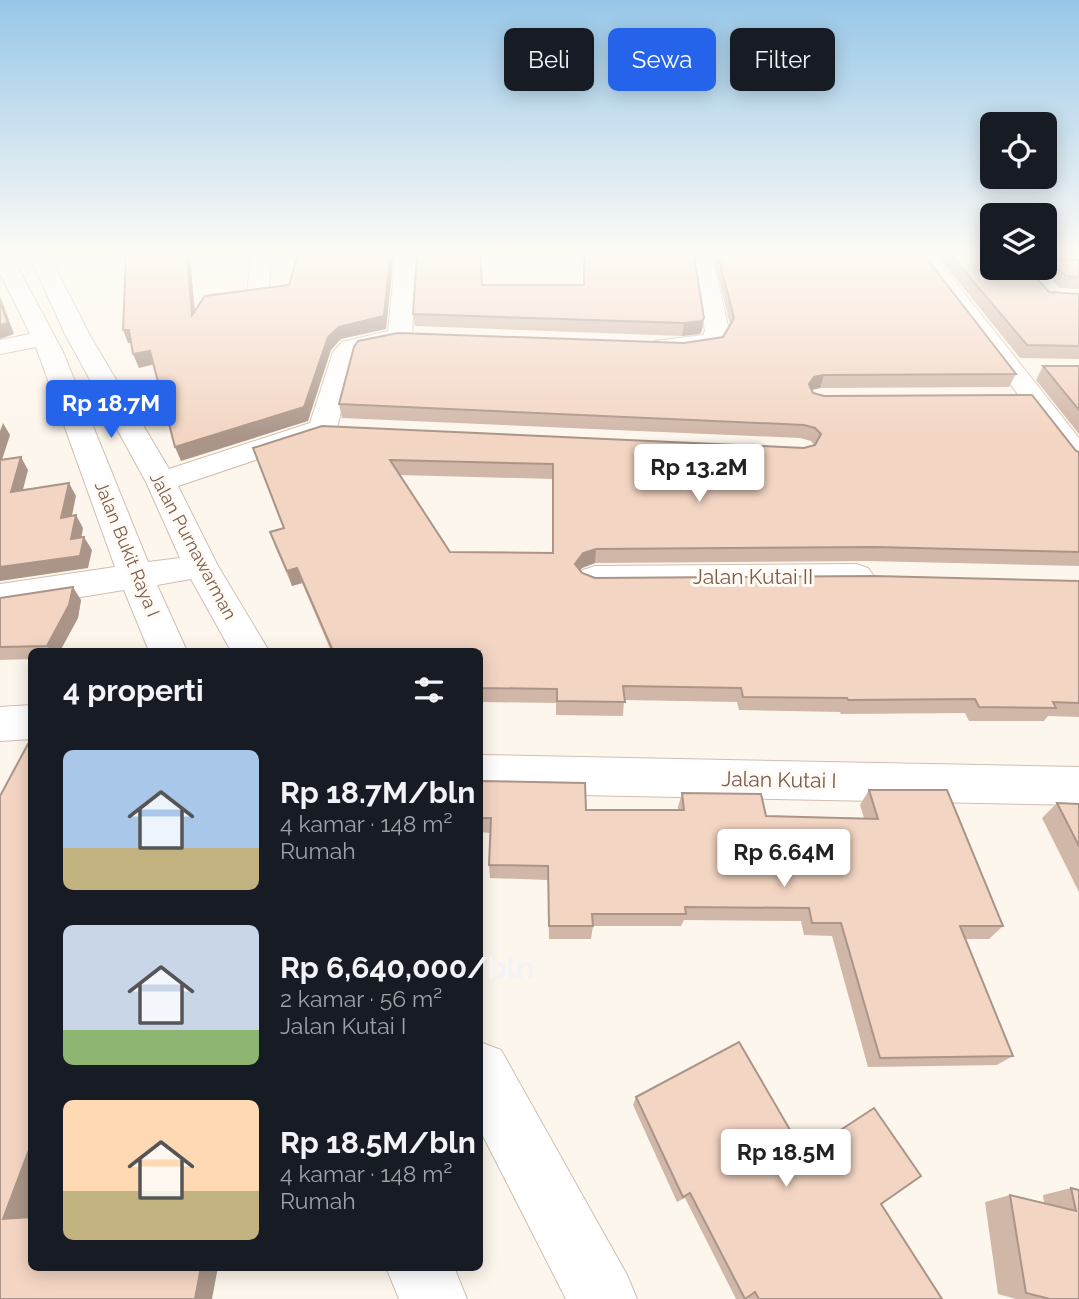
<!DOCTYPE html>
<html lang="id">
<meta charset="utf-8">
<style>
body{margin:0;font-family:Raleway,sans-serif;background:#242831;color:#f1f3f6;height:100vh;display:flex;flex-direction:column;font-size:26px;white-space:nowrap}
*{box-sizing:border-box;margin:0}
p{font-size:23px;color:#9ea1a6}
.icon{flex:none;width:38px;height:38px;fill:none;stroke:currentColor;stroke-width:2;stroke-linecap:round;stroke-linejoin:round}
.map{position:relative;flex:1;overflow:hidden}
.panel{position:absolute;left:28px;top:648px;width:455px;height:623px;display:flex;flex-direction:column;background:#171b24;border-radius:10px;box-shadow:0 4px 18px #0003}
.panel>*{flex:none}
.banner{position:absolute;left:504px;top:28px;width:469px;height:63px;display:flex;gap:14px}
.fabs{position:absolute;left:980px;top:112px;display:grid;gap:14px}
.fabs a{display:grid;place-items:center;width:77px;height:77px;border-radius:10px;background:#171b24;box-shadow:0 4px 18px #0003;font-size:35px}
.price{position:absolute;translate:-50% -60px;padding:0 16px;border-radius:7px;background:#fff;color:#222;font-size:23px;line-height:46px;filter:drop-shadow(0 2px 4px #0008)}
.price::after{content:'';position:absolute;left:50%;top:42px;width:21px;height:16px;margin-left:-10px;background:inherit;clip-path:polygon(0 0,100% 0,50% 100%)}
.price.on{background:#2563eb;color:#fff}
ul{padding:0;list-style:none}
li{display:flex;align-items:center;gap:21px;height:175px;padding:0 35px}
li span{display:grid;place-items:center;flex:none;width:196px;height:140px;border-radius:10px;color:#555}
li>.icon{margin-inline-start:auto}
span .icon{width:84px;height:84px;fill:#fffc;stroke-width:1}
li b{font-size:30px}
h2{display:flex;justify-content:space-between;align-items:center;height:84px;padding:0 35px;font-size:30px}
.tag{padding:0 24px;border-radius:10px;background:#171b24;box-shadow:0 4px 18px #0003;font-size:24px;line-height:63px}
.tag.on{background:#2563eb;color:#fff}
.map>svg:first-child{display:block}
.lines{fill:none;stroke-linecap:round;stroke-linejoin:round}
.minor-casing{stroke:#d1beb0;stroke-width:2}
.minor{fill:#fff;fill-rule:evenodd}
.wall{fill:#d1b7a8;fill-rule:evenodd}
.shaded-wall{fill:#aa9588}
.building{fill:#f3d5c3;stroke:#aa9588;stroke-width:2;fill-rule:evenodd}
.labels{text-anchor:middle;stroke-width:6;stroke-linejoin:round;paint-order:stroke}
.far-street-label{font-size:18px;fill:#7a5c4d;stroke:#fffaf3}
.street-label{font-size:21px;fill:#7a5c4d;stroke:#fffaf3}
</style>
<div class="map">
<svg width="1079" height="1299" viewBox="0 0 1079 1299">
<rect width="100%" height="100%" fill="#fdf6ec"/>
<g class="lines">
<!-- minor casing -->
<g class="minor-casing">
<g id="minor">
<path d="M0,255H11L63,352L148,562L180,558L146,482L65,334L29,255H49L89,334L169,469L310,423L333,352L342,342L388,331L396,255H416L412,336L408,341L359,352L354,359L337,428L333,434L178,486L218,566L269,651H231L191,579L157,585L187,651H149L124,590L0,610V584L115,567L36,347L0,354V340L30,334L0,273Z"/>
<path d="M251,255H271L269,293L266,298H250L247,293Z"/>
<path d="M692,255H712L729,331L720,347L664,353L655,351L652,346L655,341L703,335L705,331Z"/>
<path d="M914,255H934L1079,438V466L1069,463Z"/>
<path d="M856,564L868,568L874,576L868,584L856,588L595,590L583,586L577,578L583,570L595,566Z"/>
<path d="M32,705V739L0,741V707Z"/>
<path d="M480,755L1079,767V805L480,793Z"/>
<path d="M480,1042L501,1050L627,1275L637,1299H566L480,1130Z"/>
<path d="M386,1267H454L467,1299H399Z"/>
</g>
</g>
<!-- minor -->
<use href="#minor" class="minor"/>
</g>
<!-- wall -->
<g class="wall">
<path d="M713,255H909L1016,374L1009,387L820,388L812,390L813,393L1079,452V566L868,561L595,563L582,568L580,571L582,573L595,578L1079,581V717L1048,716L1044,721H969L965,713L841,714L840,712L739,710L737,702L624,700L623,716L556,715V703L480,702V651H331L302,583L292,586L275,546L270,532L283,528L253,448H804L814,445L811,441L800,438L342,418L339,404L684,343L723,337L730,324ZM399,475L553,479L552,553L450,552Z"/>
<path d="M937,255H992L1049,292L1079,294V359L1020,358Z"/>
<path d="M1050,255H1079V256Z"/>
<path d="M1047,259L1079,260V289L1060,288L1042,271L1043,268H1045V264Z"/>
<path d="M482,285H583L702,330L700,334L682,336L415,326L413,314Z"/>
<path d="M1043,366H1079V434L1036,380Z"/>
<path d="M0,598L81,600L78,618L60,651H32V659L0,660Z"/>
<path d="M480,781L586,810H678V807L682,793L766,816L864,818L860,805L869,790L1003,926L989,939H965L1013,1056L997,1065L868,1067L832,936L804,935L801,921L684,920L681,926H593L591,939H549L548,880L490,878L489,865L490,833L480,832Z"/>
<path d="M1057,803L1079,804V892L1042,818Z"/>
<path d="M636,1097L804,1154L881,1204L942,1299H749L748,1297L746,1299H736L685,1198L677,1202L633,1105Z"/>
<path d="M1071,1188L1079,1190V1299H1016L998,1294L985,1202L1010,1195L1044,1203L1043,1195Z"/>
</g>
<!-- shaded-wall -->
<g class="shaded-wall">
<path d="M187,255H190L196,327L192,315Z"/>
<path d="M390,255H394L386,329L341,339L331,350L308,421L181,461L175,447L328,337Z"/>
<path d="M0,296L14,334L0,339Z"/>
<path d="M704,318L702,330L700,334L682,336L684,323Z"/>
<path d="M123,330H129L134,342L128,343Z"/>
<path d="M150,351L155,364L139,368L133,354Z"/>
<path d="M824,375L820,388L810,390L809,384L814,377Z"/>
<path d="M3,423L10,435L0,466V431Z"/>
<path d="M21,457L28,470L19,505L11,492Z"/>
<path d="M69,483L76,496L69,530L61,518Z"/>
<path d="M76,515L83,528L79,552L71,539Z"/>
<path d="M84,537L92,550L88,568L0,581V567Z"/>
<path d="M596,549L595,563L582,568L574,578L575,564L583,553Z"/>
<path d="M297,568L302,583L292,586L287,571Z"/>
<path d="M73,587L81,600L78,618L60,651H51L47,646Z"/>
<path d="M32,1142V1216L29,1224L3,1219Z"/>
<path d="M201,1267H218L212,1299H195Z"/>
</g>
<!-- building -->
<g class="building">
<path d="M126,255H187L192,315L205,296L289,285L298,255H390L384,316L339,327L328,337L304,407L175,447L150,351L133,354L129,330H123Z"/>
<path d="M417,255H480L482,285H584V255H694L704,318L702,321L684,323L413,314Z"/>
<path d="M718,255H924L1016,374L824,375L814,377L809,384L813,393L824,396L1032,395L1076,451L1079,452V552L874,547L596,549L583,553L575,564L582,573L595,578L874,576L1079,581V703L1053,702L1056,708L979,707L975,699L848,700L847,698L743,697L741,688L623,686L625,702L557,701V689L480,688V651H333L297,568L287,571L270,532L284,528L253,448L322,426L804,448L815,445L821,434L815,428L804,425L339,404L354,347L358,341L398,333L684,343L723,337L734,318ZM390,460L553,464V553L450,552Z"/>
<path d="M951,255H992V268H1027L1049,292L1079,294V346L1027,345Z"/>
<path d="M1047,259L1079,260V277L1066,276Z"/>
<path d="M0,301L8,323L0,325Z"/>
<path d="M1043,366H1079V410Z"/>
<path d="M21,457L11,492L69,483L61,518L76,515L71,539L84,537L80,556L0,567V460Z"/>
<path d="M73,587L69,605L47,646L0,647V598Z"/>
<path d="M28,744H32V1142L3,1219L32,1217V1267H201L195,1299H0V796Z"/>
<path d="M480,781L585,783L586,810H684L682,793L761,794L766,816L878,819L869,790H947L1003,926H960L1013,1056L880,1058L841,923H812L809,908L685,907L686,914H592L593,926H549L548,866L489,865L491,818H480Z"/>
<path d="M1057,803L1079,804V846Z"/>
<path d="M739,1042L804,1154L874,1108L921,1176L881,1204L942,1299H759L755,1292L745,1299L690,1193L683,1197L636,1097Z"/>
<path d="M1071,1188L1079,1190V1299H1050L1026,1293L1010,1195L1076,1211Z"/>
</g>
<!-- sky -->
<linearGradient id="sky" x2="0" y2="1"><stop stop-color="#97c7e8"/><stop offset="0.58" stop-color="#fefbf6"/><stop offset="1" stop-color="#fefbf6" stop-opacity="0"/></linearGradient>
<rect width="1079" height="436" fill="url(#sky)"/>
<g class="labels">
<!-- far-street labels -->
<g class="far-street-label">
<text transform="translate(193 546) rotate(62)" y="6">Jalan Purnawarman</text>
<text transform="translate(127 549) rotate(68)" y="6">Jalan Bukit Raya I</text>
</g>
<!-- street labels -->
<g class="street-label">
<text x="753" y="584">Jalan Kutai II</text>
<text transform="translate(779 780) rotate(1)" y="7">Jalan Kutai I</text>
</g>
</g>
</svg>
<div class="fabs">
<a><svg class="icon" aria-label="locate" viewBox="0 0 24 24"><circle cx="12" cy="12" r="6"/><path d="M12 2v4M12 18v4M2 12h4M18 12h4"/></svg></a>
<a><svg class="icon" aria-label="layers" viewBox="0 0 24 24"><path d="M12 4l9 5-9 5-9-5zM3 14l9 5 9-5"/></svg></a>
</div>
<b class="price on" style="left:111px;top:440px">Rp 18.7M</b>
<b class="price" style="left:699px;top:504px">Rp 13.2M</b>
<b class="price" style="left:784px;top:889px">Rp 6.64M</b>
<b class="price" style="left:786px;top:1189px">Rp 18.5M</b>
<div class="banner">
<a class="tag">Beli</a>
<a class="tag on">Sewa</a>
<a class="tag">Filter</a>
</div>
<section class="panel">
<h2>4 properti<svg class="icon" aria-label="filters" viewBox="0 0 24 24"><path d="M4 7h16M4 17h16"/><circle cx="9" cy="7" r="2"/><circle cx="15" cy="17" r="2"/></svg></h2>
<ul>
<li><span style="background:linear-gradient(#a9c7e8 70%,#c2b280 0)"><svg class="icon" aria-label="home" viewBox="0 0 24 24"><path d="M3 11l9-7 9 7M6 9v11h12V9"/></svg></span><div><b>Rp 18.7M/bln</b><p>4 kamar · 148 m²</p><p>Rumah</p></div></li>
<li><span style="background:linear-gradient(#c9d6e8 75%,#8fb573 0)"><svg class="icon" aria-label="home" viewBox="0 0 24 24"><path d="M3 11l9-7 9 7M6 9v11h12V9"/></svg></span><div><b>Rp 6,640,000/bln</b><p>2 kamar · 56 m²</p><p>Jalan Kutai I</p></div></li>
<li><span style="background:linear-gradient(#ffd9b3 65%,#c2b280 0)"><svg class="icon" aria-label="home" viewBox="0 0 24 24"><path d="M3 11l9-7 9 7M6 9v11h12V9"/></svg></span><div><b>Rp 18.5M/bln</b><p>4 kamar · 148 m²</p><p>Rumah</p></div></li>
</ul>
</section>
</div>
